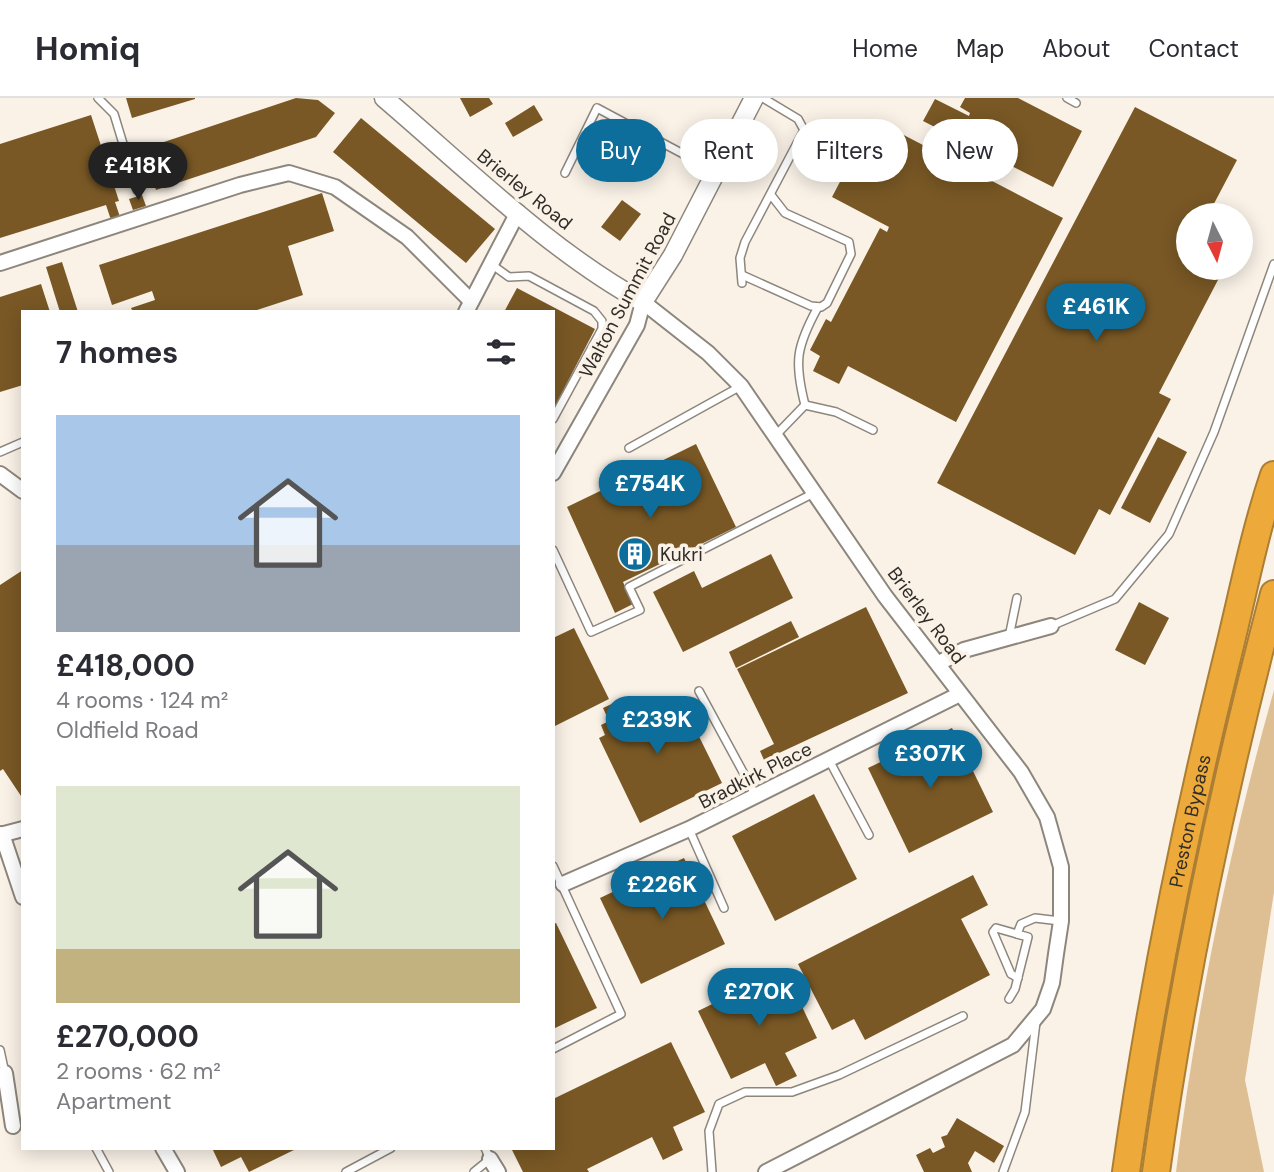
<!DOCTYPE html>
<meta charset="utf-8">
<style>
body{margin:0;font-family:"DM Sans",sans-serif;background:#f7f7f7;color:#2b2b33;height:100vh;display:flex;flex-direction:column;font-size:26px;white-space:nowrap}
*{box-sizing:border-box;margin:0}
p{font-size:23px;color:#7c7c81}
.icon{flex:none;width:38px;height:38px;fill:none;stroke:currentColor;stroke-width:2;stroke-linecap:round;stroke-linejoin:round}
.map{position:relative;flex:1;overflow:hidden}
.side{position:absolute;left:21px;top:212px;width:534px;height:840px;display:flex;flex-direction:column;background:#fff;border-radius:0px;box-shadow:0 4px 18px #0003}
.side>*{flex:none}
.banner{position:absolute;left:576px;top:21px;width:593px;height:63px;display:flex;gap:14px}
.needle{width:46px;rotate:174deg}
.controls{position:absolute;left:1176px;top:105px;display:grid;gap:14px}
.controls a{display:grid;place-items:center;width:77px;height:77px;border-radius:50%;background:#fff;box-shadow:0 4px 18px #0003;font-size:35px}
.price{position:absolute;translate:-50% -60px;padding:0 16px;border-radius:24px;background:#0d6e9c;color:#fff;font-size:23px;line-height:46px;filter:drop-shadow(0 2px 4px #0008)}
.price::after{content:'';position:absolute;left:50%;top:42px;width:21px;height:16px;margin-left:-10px;background:inherit;clip-path:polygon(0 0,100% 0,50% 100%)}
.price.current{background:#222;color:#fff}
ul{padding:0;list-style:none}
li{display:grid;align-content:center;gap:14px;height:371px;padding:0 35px}
li span{display:grid;place-items:center;height:217px;border-radius:0px;color:#555}
li>.icon{margin-inline-start:auto}
span .icon{width:126px;height:126px;fill:#fffc;stroke-width:1}
li b{font-size:30px}
h2{display:flex;justify-content:space-between;align-items:center;height:84px;padding:0 35px;font-size:30px}
.pill{padding:0 24px;border-radius:32px;background:#fff;box-shadow:0 4px 18px #0003;font-size:24px;line-height:63px}
.pill.current{background:#0d6e9c;color:#fff}
header{display:flex;align-items:center;gap:42px;box-sizing:border-box;height:98px;padding:0 35px;background:#fff;border-bottom:2px solid #e1e1e2}
header strong{font-size:33px}
nav{display:flex;gap:38px;margin-inline-start:auto;font-size:24px}
.map>svg:first-child{display:block}
.green{fill:#debf94}
.building{fill:#795825}
.lines{fill:none;stroke-linecap:round;stroke-linejoin:round}
.service-casing{stroke:#8d867d;stroke-width:10}
.minor-casing{stroke:#8d867d;stroke-width:18}
.tertiary-casing{stroke:#8d867d;stroke-width:21}
.motorway-casing{stroke:#ab7e34;stroke-width:30}
.service{stroke:#fff;stroke-width:7}
.minor{stroke:#fff;stroke-width:14}
.tertiary{stroke:#fff;stroke-width:18}
.motorway{stroke:#edaa3a;stroke-width:26}
.labels{text-anchor:middle;stroke-width:7;stroke-linejoin:round;paint-order:stroke}
.street-label{font-size:19px;fill:#302d28;stroke:#faf2e7}
.poi-label{font-size:19px;fill:#302d28;stroke:#faf2e7;text-anchor:start}
</style>
<header>
<strong>Homiq</strong>
<nav><a>Home</a><a>Map</a><a>About</a><a>Contact</a></nav>
</header>
<div class="map">
<svg width="1274" height="1074" viewBox="0 0 1274 1074">
<rect width="100%" height="100%" fill="#faf2e7"/>
<!-- green -->
<path class="green" d="M1274,592V794L1245,982L1264,1074H1176C1196,912 1230,748 1274,592Z"/>
<!-- building -->
<g class="building">
<path d="M126,0H195V1L132,20Z"/>
<path d="M296,0L318,2L335,15L316,39L156,92L143,51Z"/>
<path d="M460,0H489L493,6L470,19Z"/>
<path d="M965,0H1018L1082,33L1053,89L923,23L935,1L969,18L970,15L960,9Z"/>
<path d="M534,7L543,22L513,39L505,25Z"/>
<path d="M1135,9L1237,62L1208,117H1188V155L1184,162L1188,164V170H1199L1219,180L1159,295L1171,301L1110,417L1099,411L1075,457L937,385Z"/>
<path d="M91,17L119,103L115,104L120,119L111,122L106,107L0,140V46Z"/>
<path d="M361,20L495,131L466,165L333,54Z"/>
<path d="M873,21L1063,120L956,324L848,268L839,286L813,273L820,258L810,252L826,221L831,224L880,130L887,134L889,129L832,99Z"/>
<path d="M322,95L334,133L288,148L303,197L251,214H133L131,210L155,202L152,193L112,207L99,167Z"/>
<path d="M142,97L146,108L133,112L129,101Z"/>
<path d="M622,102L641,116L620,143L601,129Z"/>
<path d="M62,164L78,214H60L46,169Z"/>
<path d="M41,186L50,214H23V287L0,294V199Z"/>
<path d="M517,190L595,231L553,312V214H504Z"/>
<path d="M1158,339L1187,354L1150,425L1121,410Z"/>
<path d="M696,346L736,429L623,484L633,506L615,515L567,409L627,380L623,372L633,367L637,375Z"/>
<path d="M771,456L793,500L683,554L653,494L694,473L702,490Z"/>
<path d="M23,472V701L3,671L0,673V487Z"/>
<path d="M1139,504L1169,520L1145,567L1115,552Z"/>
<path d="M866,509L908,595L764,662L760,653L774,646L737,571Z"/>
<path d="M791,523L799,539L736,570L729,554Z"/>
<path d="M574,530L609,601L553,629V540Z"/>
<path d="M629,598L634,610L653,601L658,611L680,600L722,685L640,725L599,640L605,637L601,627L609,623L603,610Z"/>
<path d="M952,630L993,714L909,755L868,670Z"/>
<path d="M814,696L857,781L775,823L732,738Z"/>
<path d="M684,760L725,846L641,886L600,800Z"/>
<path d="M973,777L988,807L961,821L990,877L865,942L854,921L832,932L798,866Z"/>
<path d="M556,825L597,910L553,931V826Z"/>
<path d="M784,871L817,940L785,955L797,978L776,988L765,965L731,981L698,913Z"/>
<path d="M671,944L705,1014L673,1029L683,1052L663,1062L652,1039L587,1071L589,1074H523L511,1050H553V1001Z"/>
<path d="M957,1020L1004,1048L994,1065L975,1053L968,1065L972,1074H924L916,1057L930,1050L933,1055L945,1049L941,1039L947,1037Z"/>
<path d="M212,1050H298L249,1074L241,1059L221,1069Z"/>
</g>
<g class="lines">
<!-- service casing -->
<g class="service-casing">
<g id="service">
<path d="M98,0L114,16L137,92"/>
<path d="M1067,0L1076,5"/>
<path d="M565,75L597,10L715,73"/>
<path d="M491,166L509,179L529,178L594,213L602,223V231L553,321"/>
<path d="M742,177L811,208L821,209L827,205L851,156L849,144L785,115L771,97"/>
<path d="M742,185L740,160L745,144L804,32L798,21L763,0"/>
<path d="M805,307L836,314L873,332"/>
<path d="M776,337L805,307C794,264 796,249 818,209"/>
<path d="M629,350L741,288"/>
<path d="M0,354L23,344"/>
<path d="M553,452L591,534L640,512L629,489L814,395"/>
<path d="M1051,528L1115,501L1169,436L1214,334L1274,166"/>
<path d="M1009,539L1017,500"/>
<path d="M699,593L756,698"/>
<path d="M829,662L869,737"/>
<path d="M689,731L724,810"/>
<path d="M553,768L621,916L553,951"/>
<path d="M1017,836L996,830L993,834L1011,876L1018,880"/>
<path d="M1009,901L1015,891L1028,839L1017,836L1021,826L1035,820L1060,823"/>
<path d="M0,952L5,975"/>
<path d="M96,1050L109,1074"/>
<path d="M346,1074L391,1050"/>
<path d="M474,1074L490,1061L485,1050"/>
<path d="M712,1074L709,1033L719,1006L745,994H792L839,977L963,918"/>
<path d="M1003,1074L1025,1014L1036,924"/>
</g>
</g>
<!-- minor casing -->
<g class="minor-casing">
<g id="minor">
<path d="M0,165L240,87L289,75L335,89L407,139L471,203"/>
<path d="M466,214L518,114"/>
<path d="M553,375L637,227L643,204L708,255L741,288L885,498L1021,674L1047,719L1061,769V823L1056,856L1052,885L1043,911L1013,947L766,1074"/>
<path d="M0,376L23,393"/>
<path d="M939,565L964,552L1051,528"/>
<path d="M2,736L23,799"/>
<path d="M0,737L23,731"/>
<path d="M563,786L689,731L960,596"/>
<path d="M5,975L13,1028"/>
<path d="M163,1050L177,1074"/>
<path d="M490,1061L498,1074"/>
</g>
</g>
<!-- tertiary casing -->
<g class="tertiary-casing">
<path id="tertiary" d="M384,0C464,68 551,154 643,204L673,157L754,0"/>
</g>
<!-- motorway casing -->
<g class="motorway-casing">
<g id="motorway">
<path id="s1" d="M1126,1074C1150,903 1184,735 1225,568C1241,505 1253,439 1274,377"/>
<path d="M1156,1074C1183,879 1224,686 1274,496"/>
</g>
</g>
<!-- service -->
<use href="#service" class="service"/>
<!-- minor -->
<use href="#minor" class="minor"/>
<!-- tertiary -->
<use href="#tertiary" class="tertiary"/>
<!-- motorway -->
<use href="#motorway" class="motorway"/>
</g>
<!-- icons -->
<defs>
<g id="building-disc" transform="scale(1.75)"><circle r="9.5" fill="#0d6e9c" stroke="#faf2e7"/><path d="M-4-6H4V6H1V3H-1V6H-4ZM-2.5-4.3h1.7v1.8h-1.7ZM.8-4.3h1.7v1.8H.8ZM-2.5-1h1.7V.8h-1.7ZM.8-1h1.7V.8H.8Z" fill="#fff"/></g>
</defs>
<g fill-rule="evenodd">
<use href="#building-disc" x="635" y="456"/>
</g>
<g class="labels">
<!-- street labels -->
<g class="street-label">
<text transform="translate(525 91) rotate(39)" y="7">Brierley Road</text>
<text transform="translate(627 197) rotate(-62)" y="7">Walton Summit Road</text>
<text transform="translate(927 517) rotate(53)" y="7">Brierley Road</text>
<text transform="translate(755 677) rotate(-27)" y="7">Bradkirk Place</text>
<text dy="7" stroke="none"><textPath href="#s1" startOffset="357">Preston Bypass</textPath></text>
</g>
<!-- poi labels -->
<g class="poi-label">
<text x="660" y="463">Kukri</text>
</g>
</g>
</svg>
<div class="controls">
<a><svg class="needle" viewBox="-14 -14 28 28"><path d="M0-13l5 13h-10z" fill="#e53935"/><path d="M0 13l5-13h-10z" fill="#7c7c81"/></svg></a>
</div>
<b class="price current" style="left:138px;top:104px">£418K</b>
<b class="price" style="left:1096px;top:245px">£461K</b>
<b class="price" style="left:650px;top:422px">£754K</b>
<b class="price" style="left:657px;top:658px">£239K</b>
<b class="price" style="left:930px;top:692px">£307K</b>
<b class="price" style="left:662px;top:823px">£226K</b>
<b class="price" style="left:759px;top:930px">£270K</b>
<div class="banner">
<a class="pill current">Buy</a>
<a class="pill">Rent</a>
<a class="pill">Filters</a>
<a class="pill">New</a>
</div>
<section class="side">
<h2>7 homes<svg class="icon" aria-label="filters" viewBox="0 0 24 24"><path d="M4 7h16M4 17h16"/><circle cx="9" cy="7" r="2"/><circle cx="15" cy="17" r="2"/></svg></h2>
<ul>
<li><span style="background:linear-gradient(#a9c7e8 60%,#9aa5b1 0)"><svg class="icon" aria-label="home" viewBox="0 0 24 24"><path d="M3 11l9-7 9 7M6 9v11h12V9"/></svg></span><div><b>£418,000</b><p>4 rooms · 124 m²</p><p>Oldfield Road</p></div></li>
<li><span style="background:linear-gradient(#dfe7d0 75%,#c2b280 0)"><svg class="icon" aria-label="home" viewBox="0 0 24 24"><path d="M3 11l9-7 9 7M6 9v11h12V9"/></svg></span><div><b>£270,000</b><p>2 rooms · 62 m²</p><p>Apartment</p></div></li>
</ul>
</section>
</div>
